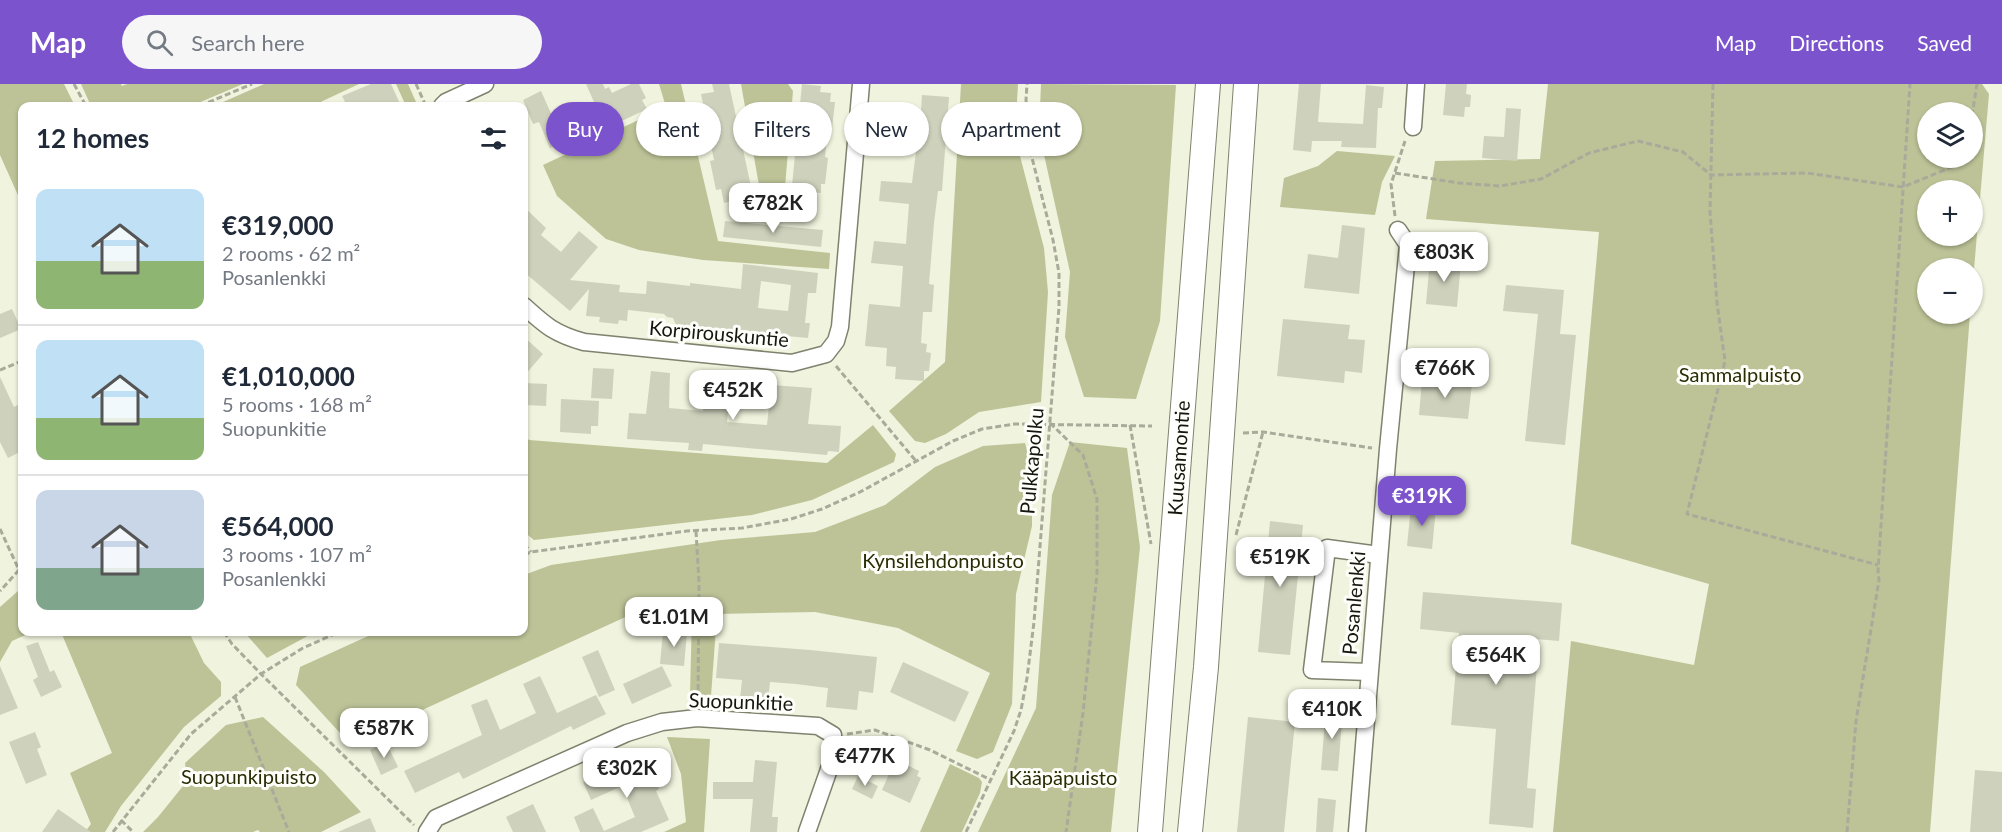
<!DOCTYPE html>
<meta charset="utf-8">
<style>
body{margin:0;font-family:Lato,sans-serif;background:#f6f6f7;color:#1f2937;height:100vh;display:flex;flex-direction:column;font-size:22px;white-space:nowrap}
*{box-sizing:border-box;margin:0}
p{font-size:20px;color:#747a83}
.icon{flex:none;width:33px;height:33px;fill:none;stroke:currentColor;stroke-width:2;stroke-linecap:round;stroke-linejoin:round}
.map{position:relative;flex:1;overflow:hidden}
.panel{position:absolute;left:18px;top:18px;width:510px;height:534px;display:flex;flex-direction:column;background:#fff;border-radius:12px;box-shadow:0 2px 4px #0004}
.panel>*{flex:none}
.hud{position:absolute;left:546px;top:18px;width:570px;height:54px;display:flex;gap:12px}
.fabs{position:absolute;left:1917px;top:18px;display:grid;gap:12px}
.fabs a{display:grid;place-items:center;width:66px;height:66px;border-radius:50%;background:#fff;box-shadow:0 2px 4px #0004;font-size:30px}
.price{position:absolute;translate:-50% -51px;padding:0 14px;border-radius:12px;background:#fff;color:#222;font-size:20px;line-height:39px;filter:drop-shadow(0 2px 3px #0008)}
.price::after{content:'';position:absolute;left:50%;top:36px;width:18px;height:14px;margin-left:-9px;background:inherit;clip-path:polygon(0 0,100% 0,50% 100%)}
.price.current{background:#7b53cd;color:#fff}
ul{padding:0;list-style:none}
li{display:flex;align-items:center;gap:18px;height:150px;padding:0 18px}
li+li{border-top:2px solid #e0e1e3}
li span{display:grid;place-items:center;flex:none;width:168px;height:120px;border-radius:12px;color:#555}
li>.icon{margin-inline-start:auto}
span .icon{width:72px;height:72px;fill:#fffc;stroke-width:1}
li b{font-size:26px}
h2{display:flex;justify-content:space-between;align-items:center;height:72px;padding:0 18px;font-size:26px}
.pill{padding:0 21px;border-radius:27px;background:#fff;box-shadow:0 2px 4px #0004;font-size:21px;line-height:54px}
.pill.current{background:#7b53cd;color:#fff}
header{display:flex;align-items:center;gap:36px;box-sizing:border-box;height:84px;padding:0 30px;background:#7b53cd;color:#fff}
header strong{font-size:28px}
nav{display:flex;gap:33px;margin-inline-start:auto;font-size:21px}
.search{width:420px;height:54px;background:#f6f6f7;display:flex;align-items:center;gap:15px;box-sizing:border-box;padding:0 21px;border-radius:33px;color:#747a83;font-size:22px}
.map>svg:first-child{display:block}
.green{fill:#bdc397;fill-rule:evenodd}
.building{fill:#ced2bc;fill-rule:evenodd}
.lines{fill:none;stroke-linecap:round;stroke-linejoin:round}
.minor-casing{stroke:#7f826e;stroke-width:19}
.highway-casing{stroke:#7f826e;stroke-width:26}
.path{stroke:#a9ab9a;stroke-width:3;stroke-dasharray:6 3;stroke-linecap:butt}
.minor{stroke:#fff;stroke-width:16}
.highway{stroke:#fff;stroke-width:24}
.labels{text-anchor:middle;stroke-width:6;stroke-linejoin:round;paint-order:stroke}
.street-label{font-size:20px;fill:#15160e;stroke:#fefffa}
.park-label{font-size:20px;fill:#292d04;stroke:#fefffa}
</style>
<header>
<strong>Map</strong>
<div class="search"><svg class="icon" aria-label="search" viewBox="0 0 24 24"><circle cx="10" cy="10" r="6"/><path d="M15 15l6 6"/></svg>Search here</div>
<nav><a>Map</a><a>Directions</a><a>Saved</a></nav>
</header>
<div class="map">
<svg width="2002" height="748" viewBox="0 0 2002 748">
<rect width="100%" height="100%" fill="#f0f3dd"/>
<!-- green -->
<g class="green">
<path d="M0,0H64L75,22H22V120L0,71Z"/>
<path d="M81,0H121L122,2L127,0H243L191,22H91Z"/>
<path d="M264,0H359L312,22H214Z"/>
<path d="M396,0H408L416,18L406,22Z"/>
<path d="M659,0H681L718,157L830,169L829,185L703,176L639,166L606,155L557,112L543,81L666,23Z"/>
<path d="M741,0H788L793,7L785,103H763L762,118Z"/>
<path d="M961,0H1018L1017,17L1020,72L1044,164L1048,208L1041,318L979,328L946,350L925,359L915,357L889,327L945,278Z"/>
<path d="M1041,0L1176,1L1160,237L1136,315L1084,313L1065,253L1070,188L1039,48Z"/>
<path d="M1548,0H1982L1989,10L1973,197L1972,184H1928V230H1970L1930,748H1553L1571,557L1694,581L1709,500L1571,460L1599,148L1426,135L1435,77L1540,75ZM1928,28H1972V74H1928ZM1928,106H1972V152H1928Z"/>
<path d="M1337,67L1395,72L1382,98L1375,131L1280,123L1284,94L1318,82Z"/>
<path d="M873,341L896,370L894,378L812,416L752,431L534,456L524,448V351L529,356L827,379Z"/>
<path d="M1070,358L1127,364L1140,463L1111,748H978L1036,624L1052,411Z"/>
<path d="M1025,359L1032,385V442L1016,510L1012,620L993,668L977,675L956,667L990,589L898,544L815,528L717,530L711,612L690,611L692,530H632L359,655L340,649L296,601L300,583L377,548H524V491L551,481L721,456L815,448L885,421L935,383L983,362Z"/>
<path d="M18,507L22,514V548H32L12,557L0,578V523Z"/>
<path d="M61,548H189L204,579L221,598V612L184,643L121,722L105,748H85L91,740L70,689L112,669Z"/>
<path d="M244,548H315L267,574Z"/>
<path d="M263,633L324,688L361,728L321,748H260L258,746L253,748H143L158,733L187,697L185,679L226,641Z"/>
<path d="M667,653L710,655L704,748H664L686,738L681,690Z"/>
<path d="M950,680L979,694L982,698L980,709L962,748H920Z"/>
</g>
<!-- building -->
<g class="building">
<path d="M371,0H391L401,22H347L342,12Z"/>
<path d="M586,0H603L605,5L609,3L612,9L631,0H639L646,14L642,16L647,25L565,64L560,60L550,64L539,38L533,40L523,16L541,7L554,36L594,18Z"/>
<path d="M712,0H729L753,112L724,119L721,105L716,106L710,77L714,76L708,47L705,48L699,20H703L701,10L714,8Z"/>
<path d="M802,0L821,2L820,8L831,9L830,18H835L832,45L828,44L825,73L828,74L825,100H821V109L808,108V114L791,112Z"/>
<path d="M1299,0H1321L1318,38L1363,40L1366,1L1384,3L1382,24H1378L1376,64L1341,63L1342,57H1312L1311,68L1293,66Z"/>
<path d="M1446,0H1467L1466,10L1471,11L1470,23H1465L1464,33L1443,31Z"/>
<path d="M922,11L949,13L942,107H938L934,139L929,200L934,201L932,228H923L921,259L927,260L926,268L931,269L929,287H924V297L895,295L896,283L886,282L887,264L865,262L869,220L900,223L903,182L871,179L874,157L906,160L909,120L879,117L881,97L912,99L917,60L882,56L884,37L920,41Z"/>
<path d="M1506,24L1521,25L1517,77L1482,74L1484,52L1504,53Z"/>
<path d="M763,103H785L784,119H762Z"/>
<path d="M524,123L546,144L541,151L561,168L579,147L598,163L570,196L620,201L619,208L646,210L647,197L690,202V199L741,205L743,180L818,189L816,209H808L805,239H810L808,254L755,249L754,253L708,248V244L676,241L673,234L667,233L664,230L628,226L627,237L619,236L618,240L599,238L600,233L586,232L589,205L570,227L524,188ZM761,197L791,201L788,227L758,224Z"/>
<path d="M725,137L823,146L821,163L723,153Z"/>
<path d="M1342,141L1365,144L1359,210L1304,204L1308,170L1338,174Z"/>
<path d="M1430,175L1461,178L1457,223L1426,220Z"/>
<path d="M1506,201L1564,206L1560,250L1576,251L1565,361L1525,357L1538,230L1503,227Z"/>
<path d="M12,225L21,245L0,254V230Z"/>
<path d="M1283,235L1350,241L1348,255L1365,256L1362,289L1345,287L1344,299L1277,292Z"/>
<path d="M524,253L543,270L524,292Z"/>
<path d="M593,284L614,285L612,315L591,314Z"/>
<path d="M651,287L670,289L669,324L703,327L706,296L714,297V292L731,294L727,338L767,341L771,301L812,304L808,340L841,342L839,368L828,367L827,371L703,360L702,367L688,366L689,359L627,355L629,329L646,330Z"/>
<path d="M0,293L14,323L18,321L22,331V367L8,374L0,358Z"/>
<path d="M1422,296L1472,300L1468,335L1419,331Z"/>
<path d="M524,299L547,300L546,322L524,321Z"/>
<path d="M561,315L599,317L598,342H591V350L560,348Z"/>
<path d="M1411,422L1436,424L1432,465L1407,462Z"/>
<path d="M1270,437L1303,441L1290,571L1258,568Z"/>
<path d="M1423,508L1562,519L1559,557L1491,551L1489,578L1537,582L1527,704L1536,705L1533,744L1489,740L1496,645L1451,641L1459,549L1420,545Z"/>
<path d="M663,547L687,549L684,582L660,580Z"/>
<path d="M38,558L50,588L54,586L62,603L41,613L33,596L38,593L26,562Z"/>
<path d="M719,559L810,566L877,573L873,609L859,607L857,626L826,623L828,604L796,600L770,598L768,617L740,615L742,596L716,594Z"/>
<path d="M598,566L615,606L599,613L582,573Z"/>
<path d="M903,578L969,608L955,638L890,608Z"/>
<path d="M0,582L18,624L0,631Z"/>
<path d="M662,582L672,602L632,620L623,600Z"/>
<path d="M540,592L557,629L596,611L606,630L573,646L571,642L463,695L459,688L415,709L404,687L482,651L471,621L487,615L500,646L536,629L523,600Z"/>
<path d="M1326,624L1343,625L1338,687L1321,686Z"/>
<path d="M1248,633L1295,638L1284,748H1237Z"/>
<path d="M35,648L41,663L37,665L47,691L26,700L9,658Z"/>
<path d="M386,658L398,683L381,691L370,666Z"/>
<path d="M645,673L659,705L656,707L669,736L641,748H580L574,733L593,724L604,747L635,733L622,702L591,716L583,698Z"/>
<path d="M755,676L777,678L772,733H778L777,748H750L753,715H713V698H753Z"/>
<path d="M901,678L919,687L917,692L921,694L910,719L882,706L893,681L899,683Z"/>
<path d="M1975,686L2002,688V748H1970Z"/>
<path d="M858,692L878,702L872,715L852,705Z"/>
<path d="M1318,714L1336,716L1333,748H1316Z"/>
<path d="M533,720L546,748H513L506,733Z"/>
<path d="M58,725L91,748H42Z"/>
<path d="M370,734L376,748H338Z"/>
</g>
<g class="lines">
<!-- minor casing -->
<g class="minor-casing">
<g id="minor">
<path d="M442,22L446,18L485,0"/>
<path d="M1413,43L1416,0"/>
<path d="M524,222C546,242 555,250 584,258L792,279L826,270L836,257L840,243L861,0"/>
<path d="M1369,588L1312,586L1327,464L1379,471"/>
<path d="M427,748L436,734L627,649L662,638L697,634L818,642L833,651L834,671L807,748"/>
<path d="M1357,748L1388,365L1408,161L1398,146"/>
</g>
</g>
<!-- highway casing -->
<g class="highway-casing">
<g id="highway">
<path d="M1150,748L1208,0"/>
<path d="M1190,748L1206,583L1246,0"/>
</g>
</g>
<!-- path -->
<g class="path">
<path d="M74,0L86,22"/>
<path d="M416,0L425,20"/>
<path d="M1713,0L1710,128L1717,219L1725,277L1687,430L1878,481"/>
<path d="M200,22L252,0"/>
<path d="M1972,32L1977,0"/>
<path d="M1395,89L1459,99L1500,102L1541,95L1589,69L1638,57L1683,68L1711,91L1807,89L1903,103L1952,83L1958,74"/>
<path d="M1395,132L1391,100L1405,57"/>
<path d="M836,282L916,377"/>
<path d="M0,286L22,277"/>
<path d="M1050,339L1083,371L1097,415V490L1083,629L1066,748"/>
<path d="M1130,341L1151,460"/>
<path d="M1243,349L1263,348L1372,364"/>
<path d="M0,445L19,486L0,507"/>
<path d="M696,447L699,498L698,619"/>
<path d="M1236,451L1263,348"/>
<path d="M524,460L531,468"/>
<path d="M524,471L531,468L687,447L742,444L791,435L822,425L860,408L953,357L982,345L1015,340L1152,342"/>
<path d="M224,548L232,560L261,590L414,741"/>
<path d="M235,613L289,748"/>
<path d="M847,650L875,646L930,666L991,696"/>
<path d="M121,736L133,748"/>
<path d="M113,748L191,650L261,590L303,564L339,548"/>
<path d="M966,748L1014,647L1021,626L1027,594L1034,538L1059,223V189L1053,156L1030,66L1026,16L1027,0"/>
<path d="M1847,748L1856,637L1879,496L1878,487L1910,0"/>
</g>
<!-- minor -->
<use href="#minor" class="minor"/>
<!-- highway -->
<use href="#highway" class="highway"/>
</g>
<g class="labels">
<!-- street labels -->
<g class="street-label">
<text transform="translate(719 250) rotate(5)" y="7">Korpirouskuntie</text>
<text transform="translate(1179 374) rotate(-86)" y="7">Kuusamontie</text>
<text transform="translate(1032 377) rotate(-85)" y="7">Pulkkapolku</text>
<text transform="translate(1354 519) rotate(-85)" y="7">Posanlenkki</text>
<text transform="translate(741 618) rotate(2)" y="7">Suopunkitie</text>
</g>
<!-- park labels -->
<g class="park-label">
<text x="1740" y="298">Sammalpuisto</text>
<text x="943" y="484">Kynsilehdonpuisto</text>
<text x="249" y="700">Suopunkipuisto</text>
<text x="1063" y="701">Kääpäpuisto</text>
</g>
</g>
</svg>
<div class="fabs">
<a><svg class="icon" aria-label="layers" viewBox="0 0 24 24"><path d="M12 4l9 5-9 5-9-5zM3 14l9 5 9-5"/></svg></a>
<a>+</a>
<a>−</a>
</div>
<b class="price" style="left:773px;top:150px">€782K</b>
<b class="price" style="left:1444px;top:199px">€803K</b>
<b class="price" style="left:1445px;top:315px">€766K</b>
<b class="price" style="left:733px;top:337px">€452K</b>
<b class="price current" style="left:1422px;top:443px">€319K</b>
<b class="price" style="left:1280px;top:504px">€519K</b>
<b class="price" style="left:674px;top:564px">€1.01M</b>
<b class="price" style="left:1496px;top:602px">€564K</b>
<b class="price" style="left:1332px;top:656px">€410K</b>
<b class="price" style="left:384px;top:675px">€587K</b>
<b class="price" style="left:865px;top:703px">€477K</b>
<b class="price" style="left:627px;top:715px">€302K</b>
<div class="hud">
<a class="pill current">Buy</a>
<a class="pill">Rent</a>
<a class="pill">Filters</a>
<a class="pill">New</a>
<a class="pill">Apartment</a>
</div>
<section class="panel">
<h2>12 homes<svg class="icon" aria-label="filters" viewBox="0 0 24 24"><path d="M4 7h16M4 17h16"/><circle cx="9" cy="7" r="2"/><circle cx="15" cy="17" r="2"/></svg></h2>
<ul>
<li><span style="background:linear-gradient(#bfe0f5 60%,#8fb573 0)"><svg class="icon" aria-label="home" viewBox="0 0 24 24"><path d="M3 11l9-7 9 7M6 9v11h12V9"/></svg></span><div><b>€319,000</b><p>2 rooms · 62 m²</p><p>Posanlenkki</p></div></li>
<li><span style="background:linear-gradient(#bfe0f5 65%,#8fb573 0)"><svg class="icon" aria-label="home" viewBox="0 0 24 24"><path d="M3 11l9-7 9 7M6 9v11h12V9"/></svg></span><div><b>€1,010,000</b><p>5 rooms · 168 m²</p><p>Suopunkitie</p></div></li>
<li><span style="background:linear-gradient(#c9d6e8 65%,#7fa58c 0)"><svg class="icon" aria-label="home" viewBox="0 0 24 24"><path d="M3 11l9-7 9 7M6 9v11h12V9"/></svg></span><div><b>€564,000</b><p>3 rooms · 107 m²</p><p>Posanlenkki</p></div></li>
</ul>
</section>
</div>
